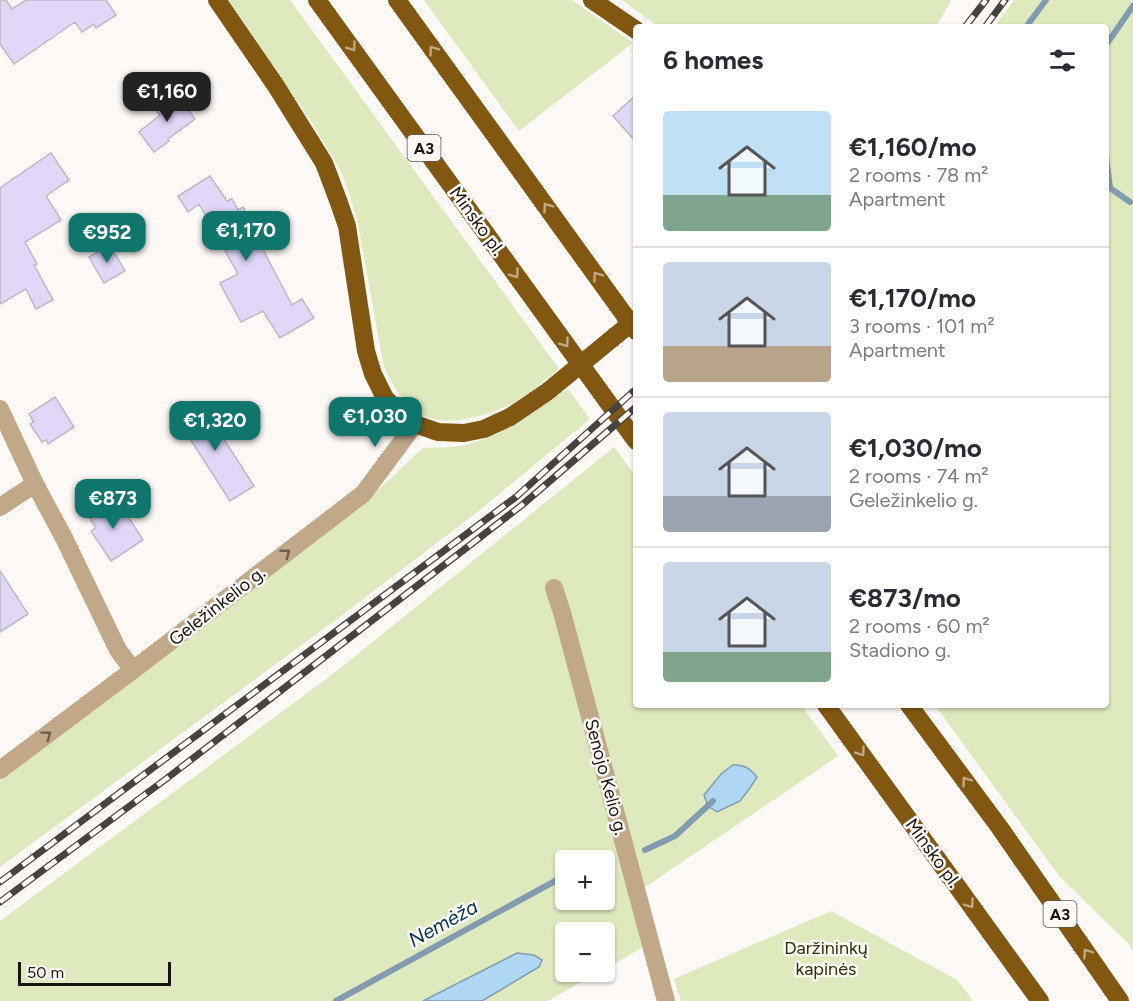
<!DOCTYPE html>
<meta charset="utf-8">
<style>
body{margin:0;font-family:Figtree,sans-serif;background:#f7f7f7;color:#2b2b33;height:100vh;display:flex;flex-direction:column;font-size:22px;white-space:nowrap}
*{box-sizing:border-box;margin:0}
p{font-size:20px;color:#7c7c81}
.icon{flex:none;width:33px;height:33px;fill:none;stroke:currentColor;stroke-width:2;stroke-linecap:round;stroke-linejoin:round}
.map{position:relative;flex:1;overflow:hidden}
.drawer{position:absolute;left:633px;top:24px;width:476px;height:684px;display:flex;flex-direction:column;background:#fff;border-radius:6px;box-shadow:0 2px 4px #0004}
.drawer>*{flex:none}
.tools{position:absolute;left:555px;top:850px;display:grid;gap:12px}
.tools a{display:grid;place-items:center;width:60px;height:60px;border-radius:6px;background:#fff;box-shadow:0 2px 4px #0004;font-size:30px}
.scale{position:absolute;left:18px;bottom:15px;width:153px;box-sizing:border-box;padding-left:6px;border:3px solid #181412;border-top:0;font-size:16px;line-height:21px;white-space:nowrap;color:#181412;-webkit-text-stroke:4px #fdf9f6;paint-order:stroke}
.price{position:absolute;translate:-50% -51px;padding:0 14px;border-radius:12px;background:#0f766e;color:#fff;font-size:20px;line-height:39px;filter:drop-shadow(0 2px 3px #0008)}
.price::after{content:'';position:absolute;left:50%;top:36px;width:18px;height:14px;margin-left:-9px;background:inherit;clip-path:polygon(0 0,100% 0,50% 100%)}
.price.on{background:#222;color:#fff}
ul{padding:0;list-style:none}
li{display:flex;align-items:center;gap:18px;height:150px;padding:0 30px}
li+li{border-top:2px solid #e1e1e2}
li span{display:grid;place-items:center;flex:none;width:168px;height:120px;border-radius:6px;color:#555}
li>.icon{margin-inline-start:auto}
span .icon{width:72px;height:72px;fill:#fffc;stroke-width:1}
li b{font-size:26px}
h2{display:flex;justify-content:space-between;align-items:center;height:72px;padding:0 30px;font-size:26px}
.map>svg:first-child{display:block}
.green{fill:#dee9bd;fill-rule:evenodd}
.water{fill:#aed7f3;stroke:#819cb0;stroke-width:1.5}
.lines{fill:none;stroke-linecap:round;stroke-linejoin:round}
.stream{stroke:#819cb0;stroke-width:6}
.building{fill:#e1d7f9;stroke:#bdbac5;stroke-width:1.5}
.minor{stroke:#c1a888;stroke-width:18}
.trunk{stroke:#825810;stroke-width:18}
.rail-casing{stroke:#474341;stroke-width:7}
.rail{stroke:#fdf9f6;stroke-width:4.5;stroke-dasharray:14;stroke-linecap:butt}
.oneway{stroke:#c0a883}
.oneway2{stroke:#6c5e4d}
.labels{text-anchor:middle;stroke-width:5;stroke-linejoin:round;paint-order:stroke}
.shield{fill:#fdf9f6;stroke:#5d5956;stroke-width:1.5}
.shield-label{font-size:16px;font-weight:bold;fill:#181412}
.street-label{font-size:18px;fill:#181412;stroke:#fdf9f6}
.park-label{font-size:18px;fill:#2a3200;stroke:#fdf9f6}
.water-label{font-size:20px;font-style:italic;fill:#003550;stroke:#fdf9f6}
</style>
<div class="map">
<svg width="1133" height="1001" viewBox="0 0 1133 1001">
<rect width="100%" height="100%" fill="#fdf9f6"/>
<!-- green -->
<g class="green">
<path d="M229,0H290L559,369C544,380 527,396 511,404C491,414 461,423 439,420C410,416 392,388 383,363L358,224L350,195L340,169L309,118Z"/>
<path d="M424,0H572L633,43L519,131Z"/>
<path d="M622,0H951L936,27H659Z"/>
<path d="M1014,0H1133V952L1128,943L1059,876L935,705H1106V27H994Z"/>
<path d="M568,389L590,419L476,513L337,619L0,867V781L359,508L423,448C436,447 449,448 461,446C504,436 533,413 568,389Z"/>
<path d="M614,447L636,477V705H801L838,756L629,898L643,947L605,969L604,933H566V972H599L548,1001H482L539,967L517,953L423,1001H0V921L333,674ZM566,861H604V900H566Z"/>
<path d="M831,911L957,980L973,1001H681L674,979Z"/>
</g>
<!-- water -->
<g class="water">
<path d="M733,765C745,764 750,769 757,777L750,788L740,801L717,812L708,806L704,795L722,773Z"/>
<path d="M517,953L534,955L542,960L539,967L482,1001H423Z"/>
</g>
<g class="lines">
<!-- stream -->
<g class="stream">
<path d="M1026,27L1046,0"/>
<path d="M1106,45L1133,6"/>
<path d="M1106,157L1110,188L1130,202"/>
<path d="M645,850L675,836L713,801"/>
<path d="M600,861L607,859"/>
<path d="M336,1001L566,875"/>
</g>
</g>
<!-- building -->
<g class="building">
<path d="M0,0H6L12,9L26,0H106L116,15L96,28L94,24L82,32L75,22L14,64L0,44Z"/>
<path d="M176,94L195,119L168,139L169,141L154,152L139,132L160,115L155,109Z"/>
<path d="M636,95V142L613,116Z"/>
<path d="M51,153L69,180L46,196L61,220L25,242L37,264L34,265L53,300L36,309L26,289L0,304V188Z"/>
<path d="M210,176L227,201L232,199L238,210L243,207L262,242L260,244L292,305L302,299L314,318L280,338L263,311L241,322L220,283L238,274L199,204L188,212L178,196Z"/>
<path d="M110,245L125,271L104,283L89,257Z"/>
<path d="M55,397L74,427L48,444L46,440L42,442L30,424L34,422L29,414Z"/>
<path d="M200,402L254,486L230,501L176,417Z"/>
<path d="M106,499L116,515L124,510L143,540L111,561L91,531L96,528L86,512Z"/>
<path d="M0,571L28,614L0,632Z"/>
</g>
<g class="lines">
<!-- minor -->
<g class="minor">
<path d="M0,409L35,484L64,538L118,650L133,670"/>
<path d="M0,507L35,484"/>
<path d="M554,588L563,616L666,1001"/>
<path d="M0,770L133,670L363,494L415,424"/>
</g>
<!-- trunk -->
<g class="trunk">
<path d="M217,0L276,86L324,163L338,200L347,226L366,351L373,374L385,398L400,414L415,424L438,432L464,433L484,429L510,417L547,392L636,319"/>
<path d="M317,0L636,441"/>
<path d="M397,0L636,331"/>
<path d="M592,0L636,30"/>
<path d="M826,705L1040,1001"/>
<path d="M909,705L1000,828L1120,1001"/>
</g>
<!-- rail casing -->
<g class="rail-casing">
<g id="rail">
<path d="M965,27L986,0"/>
<path d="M985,27L1005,0"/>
<path d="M0,882L516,497L636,389"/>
<path d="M0,902L166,779L522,505L636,407"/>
</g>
</g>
<!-- rail -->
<use href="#rail" class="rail"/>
</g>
<!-- one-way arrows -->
<defs><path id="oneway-chevron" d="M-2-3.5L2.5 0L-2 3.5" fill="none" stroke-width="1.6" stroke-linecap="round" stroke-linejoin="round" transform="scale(1.5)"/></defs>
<g class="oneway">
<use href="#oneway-chevron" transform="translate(352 47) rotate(54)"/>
<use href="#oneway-chevron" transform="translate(433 50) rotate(-126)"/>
<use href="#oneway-chevron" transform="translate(547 207) rotate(-126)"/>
<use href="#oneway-chevron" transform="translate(515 274) rotate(54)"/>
<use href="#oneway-chevron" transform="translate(597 276) rotate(-125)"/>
<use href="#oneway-chevron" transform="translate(565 343) rotate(54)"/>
<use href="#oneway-chevron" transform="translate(861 752) rotate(54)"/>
<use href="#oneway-chevron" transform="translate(966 781) rotate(-126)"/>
<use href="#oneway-chevron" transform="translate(970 904) rotate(54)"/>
<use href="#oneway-chevron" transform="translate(1087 953) rotate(-125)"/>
</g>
<g class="oneway2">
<use href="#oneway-chevron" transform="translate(286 553) rotate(-38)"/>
<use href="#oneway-chevron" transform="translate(47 735) rotate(-37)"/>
</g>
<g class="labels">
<!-- shield labels -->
<g class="shield">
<rect x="407.5" y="135" width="33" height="26" rx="4.5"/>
<rect x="1043.5" y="901" width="33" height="26" rx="4.5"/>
</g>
<g class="shield-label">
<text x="424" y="154">A3</text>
<text x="1060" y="920">A3</text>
</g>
<!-- street labels -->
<g class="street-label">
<text transform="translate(477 221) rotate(54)" y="6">Minsko pl.</text>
<text transform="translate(217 606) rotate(-38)" y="6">Geležinkelio g.</text>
<text transform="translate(606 777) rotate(75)" y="6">Senojo Kelio g.</text>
<text transform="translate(933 853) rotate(54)" y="6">Minsko pl.</text>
</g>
<!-- park labels -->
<g class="park-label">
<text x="826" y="954">Daržininkų<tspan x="826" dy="21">kapinės</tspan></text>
</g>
<!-- water labels -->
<g class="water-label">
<text transform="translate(443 923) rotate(-29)" y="7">Nemėža</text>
</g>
</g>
</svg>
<div class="tools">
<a>+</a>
<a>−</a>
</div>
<div class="scale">50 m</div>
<b class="price on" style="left:167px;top:123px">€1,160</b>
<b class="price" style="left:246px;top:262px">€1,170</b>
<b class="price" style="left:107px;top:264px">€952</b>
<b class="price" style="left:375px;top:448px">€1,030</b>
<b class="price" style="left:215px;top:452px">€1,320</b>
<b class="price" style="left:113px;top:530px">€873</b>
<section class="drawer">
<h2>6 homes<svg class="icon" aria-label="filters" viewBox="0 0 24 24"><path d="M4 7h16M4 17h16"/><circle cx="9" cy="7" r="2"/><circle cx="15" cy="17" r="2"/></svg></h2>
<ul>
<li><span style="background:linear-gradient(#bfe0f5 70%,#7fa58c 0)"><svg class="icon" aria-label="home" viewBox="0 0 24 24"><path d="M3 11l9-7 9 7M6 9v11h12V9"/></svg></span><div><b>€1,160/mo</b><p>2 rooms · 78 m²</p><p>Apartment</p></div></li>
<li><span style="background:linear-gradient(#c9d6e8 70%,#b9a48a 0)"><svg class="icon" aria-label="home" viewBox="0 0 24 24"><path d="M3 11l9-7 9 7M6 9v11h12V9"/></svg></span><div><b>€1,170/mo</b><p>3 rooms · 101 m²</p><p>Apartment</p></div></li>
<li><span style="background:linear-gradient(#c9d6e8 70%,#9aa5b1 0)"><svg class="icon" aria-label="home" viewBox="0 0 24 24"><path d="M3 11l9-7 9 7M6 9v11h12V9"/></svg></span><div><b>€1,030/mo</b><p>2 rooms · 74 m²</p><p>Geležinkelio g.</p></div></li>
<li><span style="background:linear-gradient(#c9d6e8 75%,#7fa58c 0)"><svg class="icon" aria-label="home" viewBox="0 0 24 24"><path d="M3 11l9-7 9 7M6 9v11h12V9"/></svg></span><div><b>€873/mo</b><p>2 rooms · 60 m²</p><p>Stadiono g.</p></div></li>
</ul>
</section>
</div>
